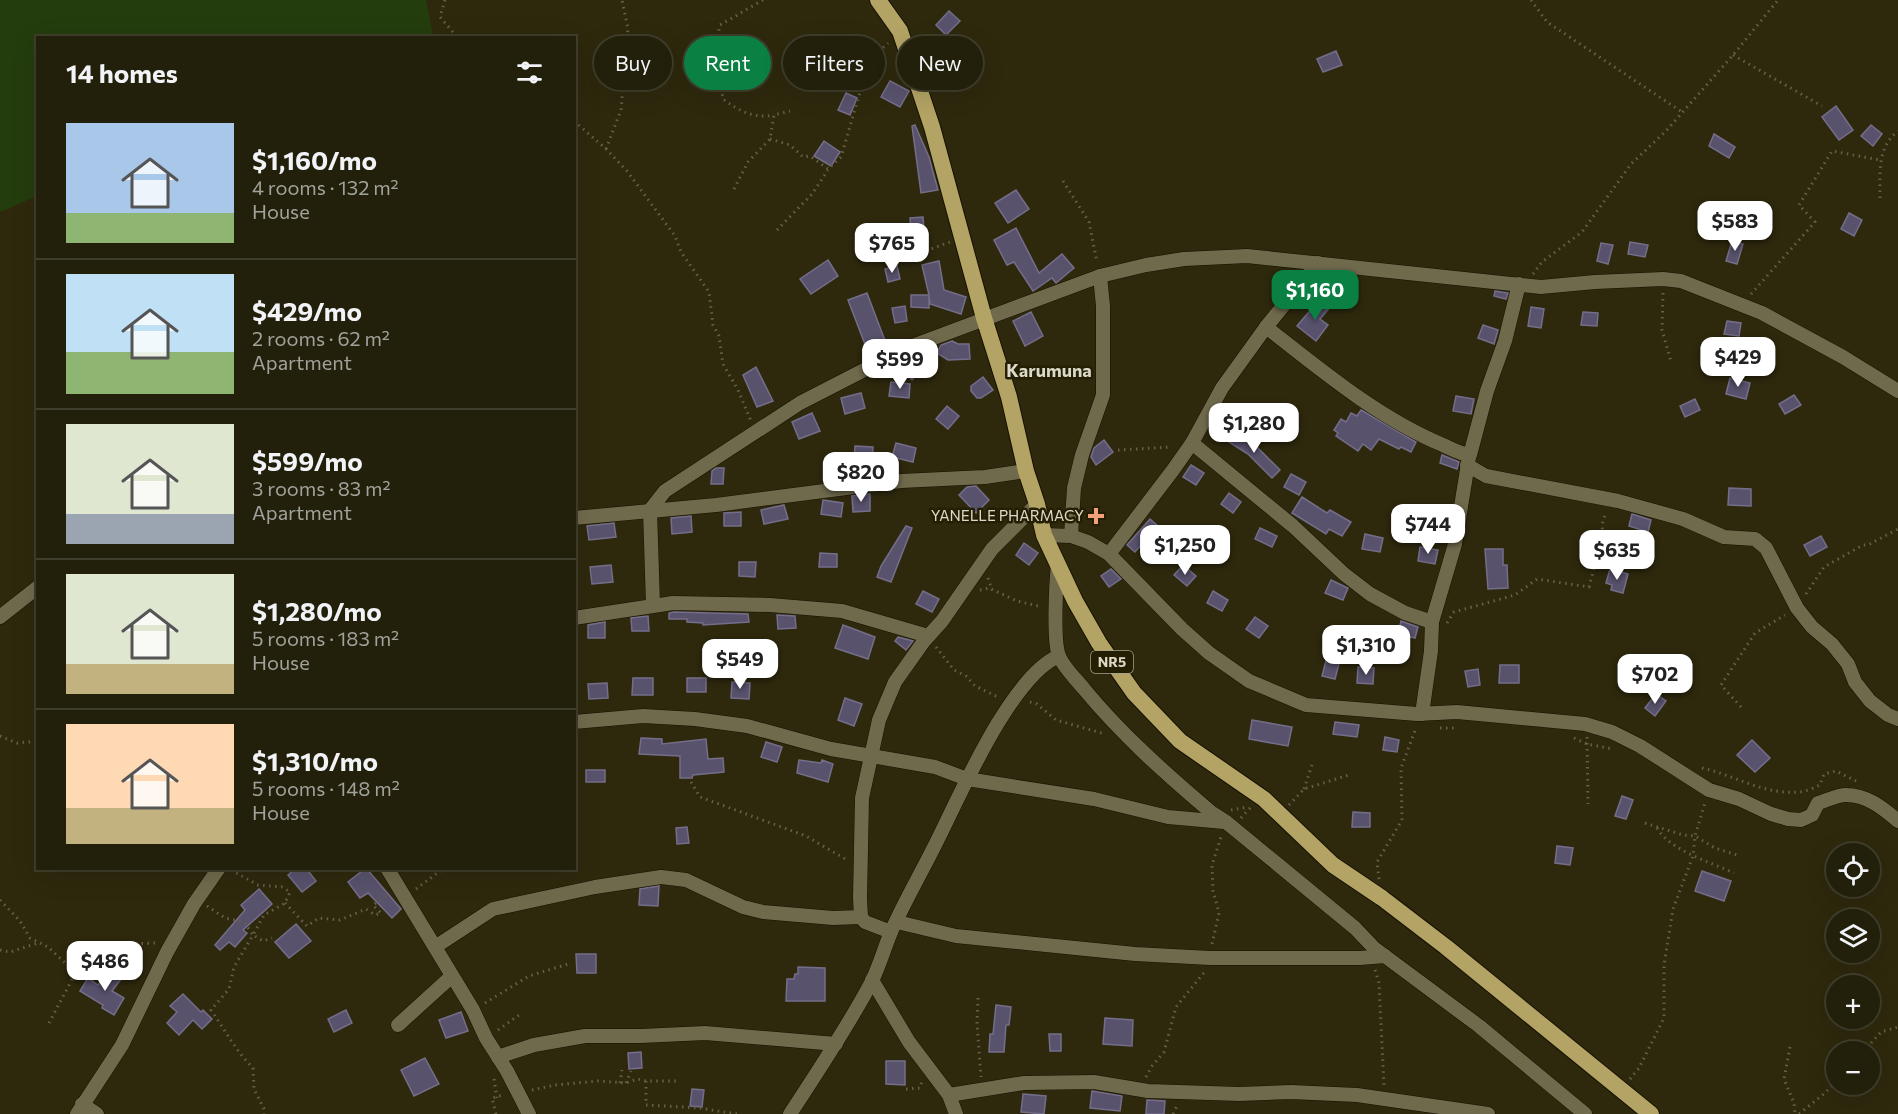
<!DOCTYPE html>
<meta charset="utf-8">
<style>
body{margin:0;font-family:Commissioner,sans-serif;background:#2e2c18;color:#f1f3f6;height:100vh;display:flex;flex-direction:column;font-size:22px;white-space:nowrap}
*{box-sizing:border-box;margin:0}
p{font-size:20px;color:#a2a29c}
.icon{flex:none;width:33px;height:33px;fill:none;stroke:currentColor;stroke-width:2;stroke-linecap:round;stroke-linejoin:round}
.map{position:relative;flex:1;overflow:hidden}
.panel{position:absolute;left:36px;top:36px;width:540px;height:834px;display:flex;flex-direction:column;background:#221f0a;border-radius:0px;box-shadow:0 6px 24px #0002,0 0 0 2px #3f3d2b}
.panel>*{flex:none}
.hud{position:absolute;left:594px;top:36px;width:570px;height:54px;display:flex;gap:12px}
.fabs{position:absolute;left:1826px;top:843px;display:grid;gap:12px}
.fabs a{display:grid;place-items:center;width:54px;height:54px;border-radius:50%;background:#221f0a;box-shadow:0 6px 24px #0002,0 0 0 2px #3f3d2b;font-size:30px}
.price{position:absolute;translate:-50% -51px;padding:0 14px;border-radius:12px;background:#fff;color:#222;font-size:20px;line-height:39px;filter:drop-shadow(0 2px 3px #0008)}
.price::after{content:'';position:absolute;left:50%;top:36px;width:18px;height:14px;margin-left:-9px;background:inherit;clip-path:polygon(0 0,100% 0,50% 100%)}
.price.on{background:#0b8043;color:#fff}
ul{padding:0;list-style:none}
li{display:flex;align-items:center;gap:18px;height:150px;padding:0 30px}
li+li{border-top:2px solid #3f3d2b}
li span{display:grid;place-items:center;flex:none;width:168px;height:120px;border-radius:0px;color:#555}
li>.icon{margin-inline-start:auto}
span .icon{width:72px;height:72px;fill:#fffc;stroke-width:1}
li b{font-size:26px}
h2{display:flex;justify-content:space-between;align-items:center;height:72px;padding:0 30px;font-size:26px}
.pill{padding:0 21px;border-radius:27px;background:#221f0a;box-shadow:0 6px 24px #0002,0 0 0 2px #3f3d2b;font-size:21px;line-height:54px}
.pill.on{background:#0b8043;color:#fff}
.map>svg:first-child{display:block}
.green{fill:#243d0d}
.building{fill:#59526d;stroke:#746e8a;stroke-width:1.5}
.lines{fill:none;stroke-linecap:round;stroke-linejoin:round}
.minor-casing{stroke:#161100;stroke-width:15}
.trunk-casing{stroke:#161100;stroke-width:18}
.path{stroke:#656149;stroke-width:3;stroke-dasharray:1.5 4.5;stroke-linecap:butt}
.minor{stroke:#706a4d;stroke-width:14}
.trunk{stroke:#b3a364;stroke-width:16}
.poi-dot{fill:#f1a27b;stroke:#241f03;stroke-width:2}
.labels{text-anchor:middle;stroke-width:5;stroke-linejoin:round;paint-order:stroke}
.shield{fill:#241f03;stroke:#a5a18e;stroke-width:1.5}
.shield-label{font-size:14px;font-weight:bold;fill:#dcd9c9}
.poi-label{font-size:15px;fill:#dcd9c9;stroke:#241f03;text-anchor:end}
.quarter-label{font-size:18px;font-weight:bold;fill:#dcd9c9;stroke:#241f03}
</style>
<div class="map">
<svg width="1898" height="1114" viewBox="0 0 1898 1114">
<rect width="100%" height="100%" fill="#2e290d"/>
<!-- green -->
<path class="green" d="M0,0H426L433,36L38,38L37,196L0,212Z"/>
<!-- building -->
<g class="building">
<path d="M949,11L960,21L946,35L936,25Z"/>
<path d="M1336,51L1342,65L1323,72L1317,59Z"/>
<path d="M890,81L909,91L900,107L881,97Z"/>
<path d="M846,93L857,98L850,115L838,110Z"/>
<path d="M1836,106L1853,130L1839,140L1822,117Z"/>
<path d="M915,125L929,157L938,190L921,193L912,126Z"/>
<path d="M1871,125L1882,134L1873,146L1861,136Z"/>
<path d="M1714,134L1735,147L1729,158L1709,146Z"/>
<path d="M824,141L840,152L831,166L814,156Z"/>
<path d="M1016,190L1029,209L1008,223L995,203Z"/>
<path d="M1849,213L1862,220L1854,236L1841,229Z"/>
<path d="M923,217L924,230L911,231L910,218Z"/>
<path d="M1016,228L1039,273L1062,254L1074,268L1056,283L1052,278L1033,291L1014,262L1007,265L994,240Z"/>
<path d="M1732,241L1743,244L1737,264L1726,261Z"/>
<path d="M1630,242L1648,245L1645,257L1628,254Z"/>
<path d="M1601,243L1613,245L1608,264L1597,261Z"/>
<path d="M828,260L838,276L811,294L800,279Z"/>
<path d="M939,261L944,290L966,297L961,314L930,304L929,296V308L911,307V295H929L922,265Z"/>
<path d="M897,266L900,279L888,282L885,269Z"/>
<path d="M1495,291L1508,293L1506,299L1494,296Z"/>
<path d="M867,293L887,346L868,352L848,300Z"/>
<path d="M1320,299L1330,307L1320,319L1328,325L1316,341L1297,326Z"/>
<path d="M905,306L907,321L895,323L892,308Z"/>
<path d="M1531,307L1544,309L1541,328L1528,326Z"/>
<path d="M1031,312L1043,336L1025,346L1013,321Z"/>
<path d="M1583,312L1598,313L1597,326L1581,325Z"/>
<path d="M1727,321L1741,323L1739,336L1724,334Z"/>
<path d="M1483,325L1498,330L1494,344L1478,338Z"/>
<path d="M952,341L958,344H969L970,359L948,360L937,353L941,345Z"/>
<path d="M922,352L931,359L912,380L899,367L906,358Z"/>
<path d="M756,367L773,401L757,407L743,375Z"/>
<path d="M983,377L993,390L981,398H977L971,391V386Z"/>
<path d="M1730,378L1750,383L1746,399L1726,394Z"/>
<path d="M891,382L910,384L909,398L889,396Z"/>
<path d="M861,393L865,408L845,414L841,398Z"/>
<path d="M1794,395L1801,405L1785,414L1779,404Z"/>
<path d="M1456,396L1474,399L1471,414L1453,411Z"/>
<path d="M1695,399L1700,410L1685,417L1680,406Z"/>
<path d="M947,406L959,416L948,429L936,419Z"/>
<path d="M1361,410L1416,442L1411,452L1401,447L1399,449L1379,439L1371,450L1363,444L1358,451L1336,436L1338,433L1334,430L1341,419L1346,422L1351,413L1357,416Z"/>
<path d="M812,413L820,431L799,439L792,422Z"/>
<path d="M1236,431L1251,441L1280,470L1272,478L1248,454L1229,442Z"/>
<path d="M1104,440L1113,452L1096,465L1091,457L1094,448Z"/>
<path d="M896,443L916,448L913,462L892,457Z"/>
<path d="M855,446L873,447L872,461L854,460Z"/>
<path d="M1442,455L1459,462L1457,469L1440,463Z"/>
<path d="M1191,465L1204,473L1196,485L1183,477Z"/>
<path d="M716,468H724L723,484H711L712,471Z"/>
<path d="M1291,474L1306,482L1299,495L1284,487Z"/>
<path d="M976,486L989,500L976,513L959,495L967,487Z"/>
<path d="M1729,488L1751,489V506L1728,505Z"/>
<path d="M1229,493L1241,502L1233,513L1221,504Z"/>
<path d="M870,494V511L853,512L852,496Z"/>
<path d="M1302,497L1327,513L1330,510L1351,522L1342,536L1329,529L1326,534L1292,513Z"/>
<path d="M823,500L843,503L841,517L821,514Z"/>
<path d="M784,505L788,519L764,524L761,510Z"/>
<path d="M741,512V526H724V513Z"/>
<path d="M1632,514L1651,520L1648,532L1629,526Z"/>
<path d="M691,516L692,532L672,534L671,518Z"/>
<path d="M1150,519L1158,526L1135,552L1127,545Z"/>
<path d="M614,523L616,537L589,540L587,526Z"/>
<path d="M906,526L912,528L891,582L877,577L881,566Z"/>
<path d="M1260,528L1277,536L1272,547L1255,539Z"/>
<path d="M1365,534L1383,538L1380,552L1362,549Z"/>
<path d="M1821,536L1827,547L1810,556L1804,545Z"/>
<path d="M1151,537L1165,549L1156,560L1142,548Z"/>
<path d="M1024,543L1038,553L1029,565L1016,555Z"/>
<path d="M1420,547L1438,550L1435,564L1418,561Z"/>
<path d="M1485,549H1503V565H1507L1508,588L1488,589Z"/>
<path d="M820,553L837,554V567H819Z"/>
<path d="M739,562H756L755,577L739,576Z"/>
<path d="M611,565L613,582L592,584L590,567Z"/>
<path d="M1183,565L1196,576L1187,586L1174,575Z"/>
<path d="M1111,569L1121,579L1109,587L1101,576Z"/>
<path d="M1610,569L1628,574L1623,593L1611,590L1612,585L1606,583Z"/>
<path d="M1331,580L1348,588L1343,600L1325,593Z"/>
<path d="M923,591L939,599L932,612L916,604Z"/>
<path d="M1213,591L1228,600L1222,611L1207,603Z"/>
<path d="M674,612L748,614L749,622L703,625V623L687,622V619H669V613Z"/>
<path d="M777,615L795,616L796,628L778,629Z"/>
<path d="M648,616L649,631H632L631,618Z"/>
<path d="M1255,617L1268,626L1259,638L1246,629Z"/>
<path d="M1401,621L1418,627L1415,638L1398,634Z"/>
<path d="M605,622V638H588V625Z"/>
<path d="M843,625L875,637L868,659L835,648Z"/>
<path d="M1335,626L1348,629L1335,679L1322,676Z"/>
<path d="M898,637L913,641L906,650L895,641Z"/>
<path d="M1500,665H1519V683H1499Z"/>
<path d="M1358,667L1374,668L1373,684L1357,683Z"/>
<path d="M1478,669L1480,685L1468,687L1465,671Z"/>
<path d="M633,678H653V695H632Z"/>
<rect x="687" y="678" width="19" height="14"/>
<path d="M732,682L750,683L749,699L731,698Z"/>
<path d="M607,683L608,698L589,699L588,684Z"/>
<path d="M1656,694L1666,701L1655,716L1645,708Z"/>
<path d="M845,698L862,704L854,726L838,720Z"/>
<path d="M1252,720L1292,727L1288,746L1249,739Z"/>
<path d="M1335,722L1359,725L1357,737L1333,734Z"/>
<path d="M1385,737L1399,740L1397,752L1383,750Z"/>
<path d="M641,738L662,739V744L706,739L708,759L723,758L724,772L693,775L692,778H680V756L639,754Z"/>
<path d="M1752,740L1770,758L1755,772L1737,755Z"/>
<path d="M766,742L782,747L777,762L761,757Z"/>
<path d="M799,760L821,763L822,760L833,764L828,782L797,773Z"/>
<rect x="586" y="770" width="19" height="12"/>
<path d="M1622,796L1633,800L1626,819L1615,816Z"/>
<path d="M1353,812L1370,813V827H1352Z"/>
<path d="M687,827L689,843L677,844L676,828Z"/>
<path d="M1557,846L1573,848L1570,865L1555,863Z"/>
<path d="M296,868H306L316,881L302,892L288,875Z"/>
<path d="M366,868L401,909L392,918L368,893L360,898L348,882Z"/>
<path d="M1702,871L1731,881L1724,901L1695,891Z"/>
<path d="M659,886L658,906L639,905L640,889Z"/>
<path d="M259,889L272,904L243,930L247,933L235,947L229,942L220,950L215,945L245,910L241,905Z"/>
<path d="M296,924L311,941L289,958L275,942Z"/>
<path d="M576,954H596V973H577Z"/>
<path d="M798,967L825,968V1001H786L787,979H794L795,974H798Z"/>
<path d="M110,969L122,978L112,991L124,998L114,1015L102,1008L103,1005L80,991L88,978L98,985Z"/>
<path d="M183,994L201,1012L203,1010L212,1019L202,1029L193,1020L179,1035L167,1023L177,1012L170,1006Z"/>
<path d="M996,1005L1011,1007L1009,1025H1006L1004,1052H989L990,1034H993Z"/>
<path d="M346,1010L352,1023L334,1032L328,1019Z"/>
<path d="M461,1012L468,1031L446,1038L439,1020Z"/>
<path d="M1105,1018L1133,1020L1132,1046L1103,1044Z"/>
<path d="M1049,1034H1061V1051H1050Z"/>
<path d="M641,1052L642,1068L629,1069L628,1053Z"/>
<path d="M425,1058L439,1084L414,1096L401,1070Z"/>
<path d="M886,1061H905V1085L886,1084Z"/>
<path d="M692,1089L704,1090L702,1107L690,1106Z"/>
<path d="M1092,1091L1122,1096L1120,1111L1090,1108Z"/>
<path d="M1023,1094L1046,1096L1044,1114L1021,1112Z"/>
<path d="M1147,1100L1165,1101L1164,1114H1146Z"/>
</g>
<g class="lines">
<!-- minor casing -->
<g class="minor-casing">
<g id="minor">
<path d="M1266,327L1318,263"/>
<path d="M1192,443L1293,526L1344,574L1370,594L1405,613L1432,622"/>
<path d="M1467,465L1486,476L1618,501L1683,519L1724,537L1755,539L1766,548L1797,608L1812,627L1832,644L1848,664L1855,682L1870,701L1888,715L1898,719"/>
<path d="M574,518L716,505L901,481L985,477L1026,471"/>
<path d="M1044,535L1071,536L1088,542L1109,554L1182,629L1209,653L1249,681L1306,705L1417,714L1457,712L1585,724L1612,732L1640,746L1709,790L1739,799L1771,814L1788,819L1801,820L1812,815L1818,803C1826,801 1837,795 1846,795C1867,795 1883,808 1898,821"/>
<path d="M1071,536L1074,488L1082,455L1103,395V306L1100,276"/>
<path d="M1109,554L1173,470L1192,443L1222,388L1266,327C1321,370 1378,418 1443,445C1452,449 1460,454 1470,455L1487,391L1505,341L1519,284"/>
<path d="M1058,565C1056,583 1053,641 1059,656C1064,668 1076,679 1084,689C1122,735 1166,774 1212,813L1226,822L1355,928L1374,948L1479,1026L1585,1114"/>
<path d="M653,605L650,510L665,491L800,403L907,348L1100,276L1146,265L1184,259L1247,256L1541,287L1595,282L1663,279L1681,281L1762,313L1843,357L1898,391"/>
<path d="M0,617L38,587"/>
<path d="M574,618L673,603L770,605L842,611L928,636"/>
<path d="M1422,714L1431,651L1432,622L1455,544L1469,457"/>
<path d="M574,722L643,716L695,719L747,726L831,749L935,767L967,779L1094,799L1168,817L1224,822"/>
<path d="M387,868L473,1010L486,1038L507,1071L529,1114"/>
<path d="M897,922L956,936L1135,954L1210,958H1360L1385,956"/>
<path d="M891,932L865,922L861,917L860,898L862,798L879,720L895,682L924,641L942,621L992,549L1037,504"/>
<path d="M435,947L493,909L595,887L661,877L686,880L743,907L763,912L833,918L861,917"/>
<path d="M872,980L909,1042L949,1095L956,1114"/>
<path d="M398,1025L452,976"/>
<path d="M498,1057L534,1045L585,1036H641L705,1033L836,1044"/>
<path d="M949,1095L1024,1083L1094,1082L1148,1091L1239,1094L1291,1092L1357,1095L1488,1114"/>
<path d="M82,1104L97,1114"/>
<path d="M77,1114L122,1045L167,952L194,904L219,868"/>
<path d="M790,1114C818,1071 847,1028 871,983C879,967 884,949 891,932C905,900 923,870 938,839C961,793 1012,675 1059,656"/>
</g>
</g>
<!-- trunk casing -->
<g class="trunk-casing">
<path id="trunk" d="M878,0L900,31L932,127L984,318L1009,397L1026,471L1037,504L1044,535L1075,601L1099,643L1134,693L1180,741L1264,799L1333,865L1382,898L1446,947L1651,1114"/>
</g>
<!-- path -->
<g class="path">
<path d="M445,0L440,17L458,38"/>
<path d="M763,0L720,25L715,49L723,99C739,111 754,119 774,115"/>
<path d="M1531,0L1547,22L1682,112"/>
<path d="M1733,55L1822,106"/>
<path d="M574,121L606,149L627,171L675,236L681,252L709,292L713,325L719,336L723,364L738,390L751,421"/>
<path d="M770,139L790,145L803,157L810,156L828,169L841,157L861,89L876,54L888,43"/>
<path d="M606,149L621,110L628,29L622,0"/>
<path d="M1063,181L1089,222L1097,262"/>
<path d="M734,189L748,162L770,139L774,115L790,111"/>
<path d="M1880,198C1880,173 1877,147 1898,131"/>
<path d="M777,230L812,194L828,170"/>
<path d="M909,257L950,242"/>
<path d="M1533,274L1542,262L1582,232L1631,164L1666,131L1733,55L1778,0"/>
<path d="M1663,293L1662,330L1671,361"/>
<path d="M1751,294L1815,222L1799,205L1832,151L1880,160"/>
<path d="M1118,450L1172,447"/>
<path d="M988,578L992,590"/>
<path d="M980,590L989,588L1017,601L1042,607"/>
<path d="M1806,594L1824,567L1863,545H1868L1898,529"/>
<path d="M1447,623L1454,612L1515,595L1537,579L1589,587L1603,535L1602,525L1606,512"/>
<path d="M936,647L954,670L966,676L975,686L996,696H1000"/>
<path d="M1030,702L1037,704L1056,720L1105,734"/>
<path d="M1741,707L1721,685L1755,633L1785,615"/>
<path d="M1440,728H1454"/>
<path d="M0,736L17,743L38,741"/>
<path d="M1587,737L1588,804"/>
<path d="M1574,738L1587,744L1613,749"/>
<path d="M1702,768C1734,775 1764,795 1798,792C1805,792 1813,788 1820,785L1824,774L1836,771L1856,781"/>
<path d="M691,782L700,797L806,836L847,860"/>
<path d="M1304,789L1312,765"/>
<path d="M1289,805L1304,789L1349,775"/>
<path d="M1231,810L1248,807"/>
<path d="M1241,818L1251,807"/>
<path d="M1645,823L1683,835L1695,836L1715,848L1740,856"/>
<path d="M1657,828C1669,850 1712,863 1734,873"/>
<path d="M231,870L258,885L282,887L290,892L285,903L264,915L253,935L263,941L272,938"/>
<path d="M1379,879L1377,862L1402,820L1401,768L1416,728"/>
<path d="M416,889L440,871L447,868"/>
<path d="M0,900L20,921L30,938L48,947L75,972"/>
<path d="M285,903L307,926L319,918L340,920L366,909L375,915L381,913L373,905L389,894"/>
<path d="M207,906L225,918L244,922L253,935L234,967L229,989L211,1010C225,1030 236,1051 253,1068L254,1089L264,1109V1114"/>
<path d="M1212,944L1219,913L1213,891L1212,865L1221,837"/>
<path d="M0,950L10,952L38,943"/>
<path d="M1375,970L1379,983L1384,1086"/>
<path d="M978,998L977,1024L981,1077"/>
<path d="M485,1003L529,976L568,964"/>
<path d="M49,1023L76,972L80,958L98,945L155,943L157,944"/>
<path d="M498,1030L522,1013"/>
<path d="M1790,1047L1784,1079L1794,1103L1795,1114"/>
<path d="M1863,1052L1881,1032L1898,1027"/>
<path d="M1146,1077L1152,1066L1164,1052L1176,1007L1206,970"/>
<path d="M494,1079L497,1098"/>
<path d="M1630,1079L1639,1068L1664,1018V965L1673,909L1693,856L1695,836L1705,803"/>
<path d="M646,1081V1105L699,1108L737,1114"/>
<path d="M620,1083L622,1070"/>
<path d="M626,1083L631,1071"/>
<path d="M906,1089L920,1088L922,1081"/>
<path d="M532,1090L555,1085L598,1081L626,1083L637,1079L646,1081H678"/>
<path d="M496,1114L492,1098L503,1095"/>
<path d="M1173,1114L1177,1106"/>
<path d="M1799,1114L1825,1093L1836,1081"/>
</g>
<!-- minor -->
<use href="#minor" class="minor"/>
<!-- trunk -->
<use href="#trunk" class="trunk"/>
</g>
<!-- markers -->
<path class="poi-dot" d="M1093 507h6v6h6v6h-6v6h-6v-6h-6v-6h6z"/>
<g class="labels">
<!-- shield labels -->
<rect class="shield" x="1091" y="651" width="42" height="22" rx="4.5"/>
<g class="shield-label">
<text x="1112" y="667">NR5</text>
</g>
<!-- poi labels -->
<g class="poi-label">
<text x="1084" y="521">YANELLE PHARMACY</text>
</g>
<!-- quarter labels -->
<g class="quarter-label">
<text x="1049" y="377">Karumuna</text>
</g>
</g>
</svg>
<div class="fabs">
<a><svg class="icon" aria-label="locate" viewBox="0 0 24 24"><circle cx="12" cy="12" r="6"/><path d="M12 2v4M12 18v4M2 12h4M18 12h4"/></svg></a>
<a><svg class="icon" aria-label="layers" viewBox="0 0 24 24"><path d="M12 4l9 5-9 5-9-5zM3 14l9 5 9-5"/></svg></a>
<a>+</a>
<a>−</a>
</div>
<b class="price" style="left:1735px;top:252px">$583</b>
<b class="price" style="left:892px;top:274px">$765</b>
<b class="price on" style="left:1315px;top:321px">$1,160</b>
<b class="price" style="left:1738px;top:388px">$429</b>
<b class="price" style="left:900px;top:390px">$599</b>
<b class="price" style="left:1254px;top:454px">$1,280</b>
<b class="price" style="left:861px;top:503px">$820</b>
<b class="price" style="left:1428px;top:555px">$744</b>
<b class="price" style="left:1185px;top:576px">$1,250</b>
<b class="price" style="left:1617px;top:581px">$635</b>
<b class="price" style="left:1366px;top:676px">$1,310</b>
<b class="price" style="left:740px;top:690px">$549</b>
<b class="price" style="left:1655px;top:705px">$702</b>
<b class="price" style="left:105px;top:992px">$486</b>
<div class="hud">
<a class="pill">Buy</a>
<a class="pill on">Rent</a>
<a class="pill">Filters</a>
<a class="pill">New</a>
</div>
<section class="panel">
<h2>14 homes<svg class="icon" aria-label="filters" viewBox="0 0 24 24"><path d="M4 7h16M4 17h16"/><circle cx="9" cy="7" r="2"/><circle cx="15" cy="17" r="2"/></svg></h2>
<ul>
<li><span style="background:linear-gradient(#a9c7e8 75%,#8fb573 0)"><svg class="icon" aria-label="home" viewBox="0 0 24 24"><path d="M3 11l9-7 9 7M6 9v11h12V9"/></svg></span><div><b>$1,160/mo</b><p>4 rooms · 132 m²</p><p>House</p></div></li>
<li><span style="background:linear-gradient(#bfe0f5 65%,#8fb573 0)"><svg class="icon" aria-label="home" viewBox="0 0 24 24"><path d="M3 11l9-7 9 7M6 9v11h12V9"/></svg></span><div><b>$429/mo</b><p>2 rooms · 62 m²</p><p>Apartment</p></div></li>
<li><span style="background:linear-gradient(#dfe7d0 75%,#9aa5b1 0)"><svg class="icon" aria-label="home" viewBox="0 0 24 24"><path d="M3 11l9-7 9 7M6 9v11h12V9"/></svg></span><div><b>$599/mo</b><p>3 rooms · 83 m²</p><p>Apartment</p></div></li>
<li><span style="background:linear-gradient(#dfe7d0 75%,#c2b280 0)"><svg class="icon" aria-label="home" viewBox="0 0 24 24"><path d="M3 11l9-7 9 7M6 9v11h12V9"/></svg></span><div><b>$1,280/mo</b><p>5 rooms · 183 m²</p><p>House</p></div></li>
<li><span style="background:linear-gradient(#ffd9b3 70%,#c2b280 0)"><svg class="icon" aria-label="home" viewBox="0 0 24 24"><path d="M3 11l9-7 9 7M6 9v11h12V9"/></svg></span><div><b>$1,310/mo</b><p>5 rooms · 148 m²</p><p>House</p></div></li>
</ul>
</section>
</div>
